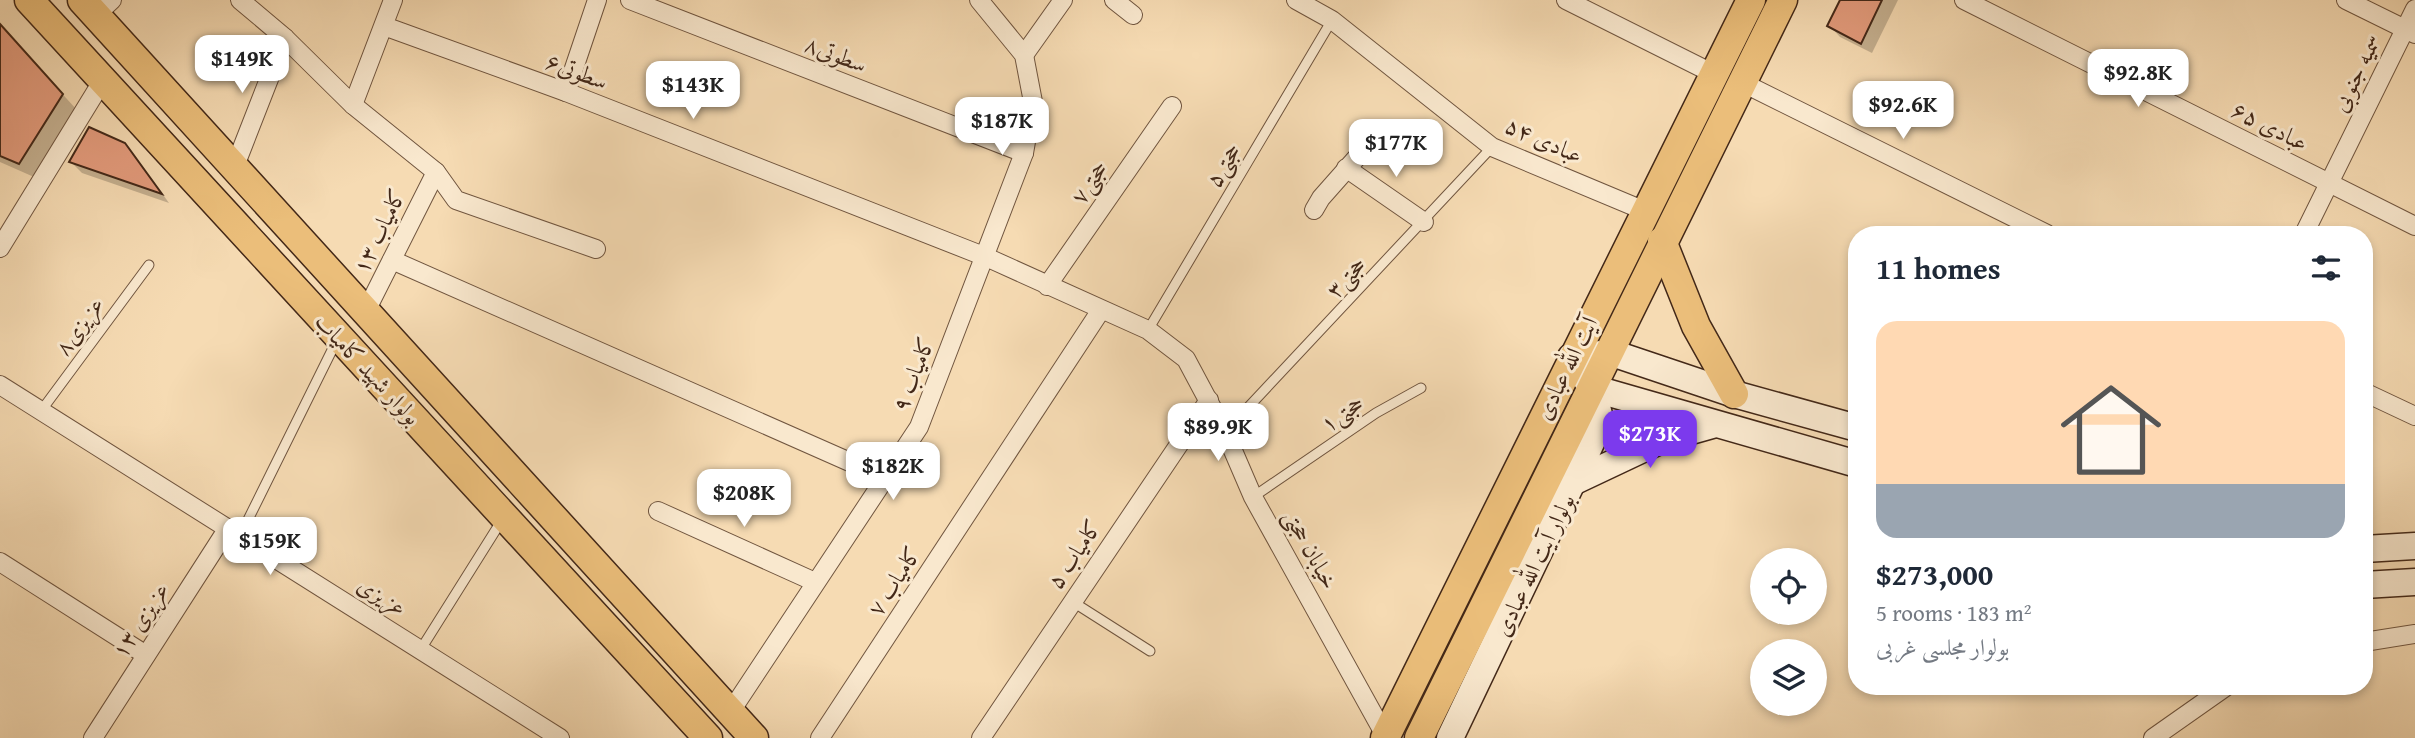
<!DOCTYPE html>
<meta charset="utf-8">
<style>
body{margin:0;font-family:"Gentium Book Plus",Amiri,serif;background:#f6f6f7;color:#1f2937;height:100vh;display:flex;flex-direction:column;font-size:26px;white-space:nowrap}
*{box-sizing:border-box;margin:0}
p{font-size:23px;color:#747a83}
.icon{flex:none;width:38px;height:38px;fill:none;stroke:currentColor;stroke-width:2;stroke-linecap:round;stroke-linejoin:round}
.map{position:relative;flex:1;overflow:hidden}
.details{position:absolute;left:1848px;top:226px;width:525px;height:469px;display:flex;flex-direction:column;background:#fff;border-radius:28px;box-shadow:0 4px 10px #0003}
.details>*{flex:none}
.tools{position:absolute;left:1750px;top:548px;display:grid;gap:14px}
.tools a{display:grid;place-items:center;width:77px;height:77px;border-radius:50%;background:#fff;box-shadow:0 4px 10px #0003;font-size:35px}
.price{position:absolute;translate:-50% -60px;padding:0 16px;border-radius:14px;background:#fff;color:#222;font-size:23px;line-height:46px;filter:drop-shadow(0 2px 4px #0008)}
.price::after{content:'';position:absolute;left:50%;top:42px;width:21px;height:16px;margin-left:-10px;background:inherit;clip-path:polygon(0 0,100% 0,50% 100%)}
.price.selected{background:#7c3aed;color:#fff}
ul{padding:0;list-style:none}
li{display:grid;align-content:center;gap:14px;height:371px;padding:0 28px}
li span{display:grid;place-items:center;height:217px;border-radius:21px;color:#555}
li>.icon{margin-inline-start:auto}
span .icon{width:126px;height:126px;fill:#fffc;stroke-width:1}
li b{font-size:30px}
h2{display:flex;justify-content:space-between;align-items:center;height:84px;padding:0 28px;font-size:30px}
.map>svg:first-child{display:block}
.shadow{fill:#0003}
.building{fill:#e39b7c;stroke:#432818;stroke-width:2}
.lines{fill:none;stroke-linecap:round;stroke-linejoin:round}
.lane-casing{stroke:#70553f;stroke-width:11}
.street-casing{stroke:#70553f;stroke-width:20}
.secondary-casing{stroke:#432818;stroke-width:29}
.primary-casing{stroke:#432818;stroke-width:31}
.lane{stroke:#f9e8ce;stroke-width:9}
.street{stroke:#f9e8ce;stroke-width:18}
.secondary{stroke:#f9e8ce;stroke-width:26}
.primary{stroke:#ebbe7a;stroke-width:28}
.labels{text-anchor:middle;stroke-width:6;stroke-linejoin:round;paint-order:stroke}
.street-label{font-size:23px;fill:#432818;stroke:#f9e8ce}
</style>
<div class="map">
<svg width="2415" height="738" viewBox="0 0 2415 738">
<rect width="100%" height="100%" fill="#f6dbb3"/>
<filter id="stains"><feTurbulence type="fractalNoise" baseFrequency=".00286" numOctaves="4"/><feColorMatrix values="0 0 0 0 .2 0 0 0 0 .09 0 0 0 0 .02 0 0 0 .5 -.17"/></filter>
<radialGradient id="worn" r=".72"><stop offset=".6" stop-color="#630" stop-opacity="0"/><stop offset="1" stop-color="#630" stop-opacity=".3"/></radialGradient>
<!-- shadow -->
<g class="shadow">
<path d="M1842,0H1898L1872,53L1840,37L1830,26Z"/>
<path d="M0,25L76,109L34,177L0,162Z"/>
<path d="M124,145L135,156L169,203L82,173L71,162Z"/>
</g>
<!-- building -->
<g class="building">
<path d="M1840,0H1882L1861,44L1827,26Z"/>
<path d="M0,24L63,94L19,164L0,156Z"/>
<path d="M89,127L125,143L162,194L69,162Z"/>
</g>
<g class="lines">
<!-- lane casing -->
<g class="lane-casing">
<g id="lane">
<path d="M1148,330L1332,20"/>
<path d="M41,411L149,265"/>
<path d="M1225,432L1492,147"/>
<path d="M1253,497L1376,413L1421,388"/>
<path d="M240,536L337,340"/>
<path d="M1073,602L1150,651"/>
<path d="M421,649L502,520"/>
</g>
</g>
<!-- street casing -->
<g class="street-casing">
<g id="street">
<path d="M240,0L285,38L353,105L436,172L456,200L596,249"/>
<path d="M630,0L1024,153"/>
<path d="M1114,0L1133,15"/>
<path d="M1296,0L1332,20L1492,147L1645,211"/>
<path d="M1566,0L1714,74"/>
<path d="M1964,0L2415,226"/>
<path d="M2346,0L2415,34"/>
<path d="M96,15L112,0"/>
<path d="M384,26L566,92L986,257L1148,330L1186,359L1225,432L1253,497L1386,737"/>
<path d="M1024,55L1063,0"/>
<path d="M1741,82L2047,234"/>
<path d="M566,92L597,0"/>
<path d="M353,105L393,0"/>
<path d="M235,166L285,38"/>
<path d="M1346,168L1424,222"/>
<path d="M1314,210L1321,198L1367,146"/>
<path d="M2304,234L2415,9"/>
<path d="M0,248L103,80"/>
<path d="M392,260L886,478"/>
<path d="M1047,286L1172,106"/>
<path d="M366,311L436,172"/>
<path d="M0,385L560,738"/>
<path d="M2364,392L2415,416"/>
<path d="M658,511L815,582"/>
<path d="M0,562L146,655"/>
<path d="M2364,642L2415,634"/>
<path d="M731,711L919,427L1024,153L1033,102L1024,55L979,0"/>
<path d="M93,738L228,528"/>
<path d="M820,738L1101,310"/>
<path d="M981,738L1209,400"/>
<path d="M2153,738L2227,686"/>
</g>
</g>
<!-- secondary casing -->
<g class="secondary-casing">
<g id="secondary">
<path d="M1857,428L1734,394L1612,353L1571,357L1592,388L1857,464"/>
<path d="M1575,481L1666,438L1712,425"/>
<path d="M2364,549L2415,546"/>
<path d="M2364,585L2415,582"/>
<path d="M1450,738L1601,422L1592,388"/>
</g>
</g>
<!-- primary casing -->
<g class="primary-casing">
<g id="primary">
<path d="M29,0L708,738"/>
<path d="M82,0L754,738"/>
<path d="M1662,241L1696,326L1734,394"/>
<path d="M1385,738L1751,0"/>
<path d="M1419,738L1783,0"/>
</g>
</g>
<!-- lane -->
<use href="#lane" class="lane"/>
<!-- street -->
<use href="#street" class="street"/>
<!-- secondary -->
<use href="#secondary" class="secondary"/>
<!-- primary -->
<use href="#primary" class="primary"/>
</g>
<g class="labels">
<!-- street labels -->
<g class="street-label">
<text transform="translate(836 54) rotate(21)" y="8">سطوتی۸</text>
<text transform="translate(577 71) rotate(21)" y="8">سطوتی۶</text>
<text transform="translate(2356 73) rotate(-64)" y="8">سمیه جنوبی</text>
<text transform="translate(2270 126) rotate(27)" y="8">عبادی ۶۵</text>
<text transform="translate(1544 140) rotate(24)" y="8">عبادی ۵۴</text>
<text transform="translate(1223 165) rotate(-59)" y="8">حجتی۵</text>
<text transform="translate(1089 182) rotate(-55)" y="8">حجتی۷</text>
<text transform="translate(379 231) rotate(-64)" y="8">کامیاب ۱۳</text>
<text transform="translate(1346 277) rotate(-47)" y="8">حجتی۳</text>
<text transform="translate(79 326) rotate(-54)" y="8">عزیزی۸</text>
<text transform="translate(1566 368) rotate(-64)" y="8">آیت الله عبادی</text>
<text transform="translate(368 369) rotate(47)" y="8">بولوار شهید کامیاب</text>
<text transform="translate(913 374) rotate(-68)" y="8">کامیاب ۹</text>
<text transform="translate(1342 413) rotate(-34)" y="8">حجتی۱</text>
<text transform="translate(1311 549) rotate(61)" y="8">خیابان حجتی</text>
<text transform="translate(1074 554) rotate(-56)" y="8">کامیاب ۵</text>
<text transform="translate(1534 565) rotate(-64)" y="8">بولوار آیت الله عبادی</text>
<text transform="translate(894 581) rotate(-57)" y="8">کامیاب ۷</text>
<text transform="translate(382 596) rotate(32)" y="8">عزیزی</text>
<text transform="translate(140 620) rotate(-57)" y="8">عزیزی ۱۳</text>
</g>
</g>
<rect width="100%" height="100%" filter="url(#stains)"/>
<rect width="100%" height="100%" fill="url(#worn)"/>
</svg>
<div class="tools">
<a><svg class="icon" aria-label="locate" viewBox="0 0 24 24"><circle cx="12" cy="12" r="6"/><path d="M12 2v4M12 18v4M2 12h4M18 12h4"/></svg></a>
<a><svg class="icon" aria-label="layers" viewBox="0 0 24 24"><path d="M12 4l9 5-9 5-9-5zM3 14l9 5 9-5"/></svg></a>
</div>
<b class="price" style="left:242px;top:95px">$149K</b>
<b class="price" style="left:2138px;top:109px">$92.8K</b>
<b class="price" style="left:693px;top:121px">$143K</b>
<b class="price" style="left:1903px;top:141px">$92.6K</b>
<b class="price" style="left:1002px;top:157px">$187K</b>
<b class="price" style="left:1396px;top:179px">$177K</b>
<b class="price" style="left:1218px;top:463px">$89.9K</b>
<b class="price selected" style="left:1650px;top:470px">$273K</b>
<b class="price" style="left:893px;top:502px">$182K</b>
<b class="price" style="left:744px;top:529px">$208K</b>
<b class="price" style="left:270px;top:577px">$159K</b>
<section class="details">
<h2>11 homes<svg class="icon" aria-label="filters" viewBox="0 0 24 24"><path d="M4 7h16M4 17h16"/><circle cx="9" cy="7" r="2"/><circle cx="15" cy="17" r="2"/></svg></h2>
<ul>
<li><span style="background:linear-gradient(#ffd9b3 75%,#9aa5b1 0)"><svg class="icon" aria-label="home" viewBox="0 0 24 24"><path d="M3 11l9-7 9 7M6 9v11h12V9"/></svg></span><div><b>$273,000</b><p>5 rooms · 183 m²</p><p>بولوار مجلسی غربی</p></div></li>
</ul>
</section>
</div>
